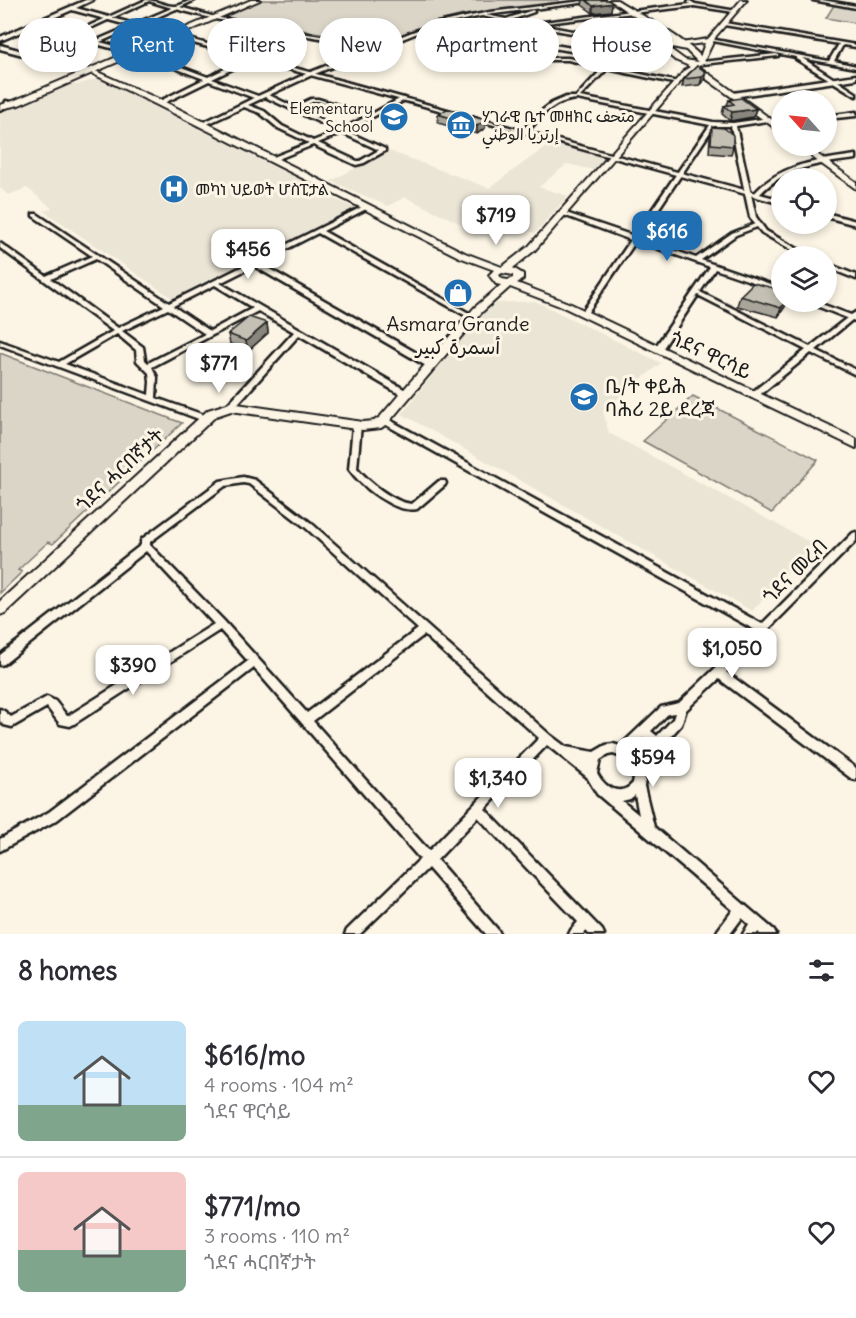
<!DOCTYPE html>
<meta charset="utf-8">
<style>
body{margin:0;font-family:Delius,"Playpen Sans Arabic","Noto Sans Ethiopic",sans-serif;background:#f7f7f7;color:#2b2b33;height:100vh;display:flex;flex-direction:column;font-size:22px;white-space:nowrap}
*{box-sizing:border-box;margin:0}
p{font-size:20px;color:#7c7c81}
.icon{flex:none;width:33px;height:33px;fill:none;stroke:currentColor;stroke-width:2;stroke-linecap:round;stroke-linejoin:round}
.map{position:relative;height:934px;overflow:hidden}
.details{display:flex;flex-direction:column;background:#fff;flex:1}
.details>*{flex:none}
.banner{position:absolute;left:18px;top:18px;width:820px;height:54px;display:flex;gap:12px}
.needle{width:39px;rotate:297deg}
.tools{position:absolute;left:771px;top:90px;display:grid;gap:12px}
.tools a{display:grid;place-items:center;width:66px;height:66px;border-radius:50%;background:#fff;box-shadow:0 3px 9px #0003;font-size:30px}
.price{position:absolute;translate:-50% -51px;padding:0 14px;border-radius:12px;background:#fff;color:#222;font-size:20px;line-height:39px;filter:drop-shadow(0 2px 3px #0008)}
.price::after{content:'';position:absolute;left:50%;top:36px;width:18px;height:14px;margin-left:-9px;background:inherit;clip-path:polygon(0 0,100% 0,50% 100%)}
.price.current{background:#1f6fb2;color:#fff}
ul{padding:0;list-style:none}
li{display:flex;align-items:center;gap:18px;height:150px;padding:0 18px}
li+li{border-top:2px solid #e1e1e2}
li span{display:grid;place-items:center;flex:none;width:168px;height:120px;border-radius:9px;color:#555}
li>.icon{margin-inline-start:auto}
span .icon{width:72px;height:72px;fill:#fffc;stroke-width:1}
li b{font-size:26px}
h2{display:flex;justify-content:space-between;align-items:center;height:72px;padding:0 18px;font-size:26px}
.pill{padding:0 21px;border-radius:27px;background:#fff;box-shadow:0 3px 9px #0003;font-size:21px;line-height:54px}
.pill.current{background:#1f6fb2;color:#fff}
.map>svg:first-child{display:block}
.built{fill:#ebe5d6}
.green{fill:#dbd5c8;stroke:#7c7872;stroke-width:1.5}
.lines{fill:none;stroke-linecap:round;stroke-linejoin:round}
.minor-casing{stroke:#1c1c1c;stroke-width:5}
.tertiary-casing{stroke:#1c1c1c;stroke-width:5}
.secondary-casing{stroke:#1c1c1c;stroke-width:4}
.primary-casing{stroke:#1c1c1c;stroke-width:4}
.minor{fill:#fcf5e5;fill-rule:evenodd}
.tertiary{fill:#fcf5e5;fill-rule:evenodd}
.secondary{fill:#fcf5e5;fill-rule:evenodd}
.primary{fill:#fcf5e5;fill-rule:evenodd}
.wall{fill:#a9a59a;stroke:#1c1c1c;stroke-width:1.5}
.shaded-wall{fill:#89867d;stroke:#1c1c1c;stroke-width:1.5}
.building{fill:#c4c0b3;stroke:#1c1c1c;stroke-width:1.5}
.labels{text-anchor:middle;stroke-width:6;stroke-linejoin:round;paint-order:stroke}
.far-poi-label{font-size:16px;fill:#1c1c1c;stroke:#fcf5e5;text-anchor:start}
.poi-label{font-size:20px;fill:#1c1c1c;stroke:#fcf5e5}
.street-label{font-size:20px;fill:#1c1c1c;stroke:#fcf5e5}
</style>
<div class="map">
<svg width="856" height="934" viewBox="0 0 856 934">
<rect width="100%" height="100%" fill="#fcf5e5"/>
<filter id="ink" filterUnits="userSpaceOnUse"><feTurbulence type="fractalNoise" baseFrequency=".0167" numOctaves="2"/><feDisplacementMap in="SourceGraphic" scale="12" xChannelSelector="R" yChannelSelector="G"/><feConvolveMatrix kernelMatrix="1 2 1 2 8 2 1 2 1" color-interpolation-filters="sRGB"/></filter>
<g filter="url(#ink)">
<!-- built -->
<g class="built">
<path d="M98,78L322,191L321,193L355,208L172,298L44,211L52,208L27,188L8,195L0,188V113L72,84L77,85Z"/>
<path d="M554,141L606,156L594,170L567,164L539,187L568,196L535,233L490,219L474,230L405,197L388,206L331,181L389,151L489,188Z"/>
<path d="M535,301L661,363L603,411L609,433L813,544L752,611L402,414L482,311L497,303Z"/>
</g>
<!-- green -->
<g class="green">
<path d="M261,0H558L561,3L463,15L435,22L379,43L225,17Z"/>
<path d="M834,5L856,8V23L826,18Z"/>
<path d="M0,353L182,423L53,544L48,542L18,570L22,572L0,593Z"/>
<path d="M693,396L818,460L772,513L643,441Z"/>
</g>
<g class="lines">
<!-- minor casing -->
<g class="minor-casing">
<g id="minor">
<path d="M146,0C155,0 168,7 176,6C183,5 187,0 195,0L180,7L215,17L271,28L269,29L215,19L176,9L100,42L152,56L208,77L249,57H253V59L212,79L258,96L308,73L374,47L290,33L288,32V31L379,45L433,24L490,12L592,0H604L486,15L506,19L533,10L534,12L511,20L646,44L659,40L661,41V42L652,45L668,49L666,50L649,47L641,54L606,52L608,67L678,82V84L607,69L580,97L713,122L733,123L769,118V120L767,121L736,126L756,217L766,231L810,256H803L762,233L757,227L736,235L701,260L782,288V292L715,269L700,292L810,347L847,318L809,303L808,302H816L851,315L856,312V321L852,320L816,350L856,370V375L811,353L757,397H751L750,395L751,393L806,350L698,295L661,351H655L654,349L710,267L636,241L586,315H582L581,314L631,240L558,213L563,212L634,236L710,125L577,99C552,101 542,116 526,133H522V131L540,112L552,103L566,97H576L603,68L568,60H513L503,57L504,54C488,58 471,60 458,47L459,42L470,35L463,29V27L487,25L501,20L482,16L435,26L312,75L269,95L294,107L311,99H318L370,115L401,98H405V100L346,131L385,149V151L364,163L356,165L313,145L273,161L271,160V158L309,143L278,128L260,113L244,107L203,126L198,125L254,98L209,81L162,104H158V102L204,79L148,58L70,37L31,55L27,54ZM149,1L172,8L95,41L73,36ZM506,21L534,26C526,34 518,45 509,50C497,57 473,56 462,47L463,44L475,35L469,29L488,27ZM538,27L644,46L640,52L604,50L602,51V53L524,40ZM522,43L602,56L603,65L568,58H514L508,56ZM265,97L338,131L313,141L282,126L264,111L248,105ZM314,101H318L366,117L342,129L298,109ZM714,126H731L750,217L755,224L732,233L696,258L639,238ZM342,133L379,150L360,161H357L318,143Z"/>
<path d="M813,0H822L856,6V8Z"/>
<path d="M690,1L695,4L736,11L734,12L694,6L537,24L535,23L690,4L688,2Z"/>
<path d="M725,23L856,45V47L843,45L834,61L856,66V68L802,58L856,93V96L796,59V57L708,40L710,39L829,61L839,44L724,25Z"/>
<path d="M776,54L778,55V56L702,64L700,63L702,62Z"/>
<path d="M6,101L10,102L9,106L0,110V107L5,105Z"/>
<path d="M856,112V116L826,119V116Z"/>
<path d="M856,155V159C818,164 785,166 758,196L753,195C780,163 817,161 856,155Z"/>
<path d="M366,205L369,207L368,208L323,231L474,316V318H470L318,233L259,263L434,363L435,365L434,367H428L254,266L220,283L409,392L410,394L409,396H403L299,335L233,409H227L226,407L227,405L294,332L258,311L152,367L157,377L156,398L207,416L208,418L207,420L204,421L0,345V341L59,362L113,331L0,248V243L46,276L92,256L33,216V214H37L169,303ZM96,259L164,306L118,328L51,279ZM215,285L253,308L210,331L173,306ZM168,309L205,334L148,363L145,360L143,347L122,331ZM117,334L136,350L137,361L149,373L150,382L149,395L65,364Z"/>
<path d="M826,263L856,275V279L826,267Z"/>
<path d="M384,417L762,624L853,533L856,532V541L726,672L856,768V780L852,779L719,679L686,710L681,725L644,766L646,773L644,786L654,827L774,930L776,934H760L758,932L757,934H743L749,924L742,918L730,934H716L718,930L733,910L597,794L587,777L547,745L485,809L602,930L604,934H589L586,931L583,934H569L571,930L578,922L478,817L437,860L498,930L500,934H486L428,868L360,934H345L347,930L420,859L254,668L57,820L0,851V839L49,812L248,661L220,630L74,724L70,726L60,724L47,707L12,727L4,725L0,721V709L4,711L11,717L47,697L55,701L67,716H68L214,624L146,551L4,664L0,665V655L141,545V541L142,539L220,481L243,477L255,480L311,523L550,735L566,747L594,752L606,745L613,744L620,746L661,707L679,703L755,630L381,422L380,420ZM243,483L249,484L305,527L418,629L307,713L224,621L150,545V542L225,486ZM424,635L539,738L429,851L313,721ZM675,713L673,719L657,736L651,731L668,714ZM643,738L650,744L638,756L630,750ZM613,754C628,758 637,767 633,783C631,785 628,788 625,789C613,794 602,783 597,773L600,760L608,755ZM635,795L639,815L622,801L630,799Z"/>
<path d="M357,422L361,425L357,468C369,482 394,503 412,504L439,481H445L446,483L445,485L417,509C395,514 361,486 349,469L353,425Z"/>
</g>
</g>
<!-- tertiary casing -->
<g class="tertiary-casing">
<g id="tertiary">
<path d="M86,0H93L76,8L462,114L457,115L72,10L0,41V37Z"/>
<path d="M0,45L93,70L94,71L91,73L0,49Z"/>
<path d="M856,75V79L733,97L730,95L733,93Z"/>
<path d="M472,117L782,200V204L472,119Z"/>
<path d="M826,213L856,221V225L826,217Z"/>
</g>
</g>
<!-- secondary casing -->
<g class="secondary-casing">
<g id="secondary">
<path d="M741,0H747L716,36L704,61L699,60L705,43L679,46V44L681,43L708,39Z"/>
<path d="M697,63L702,64L689,72L535,250L513,268L523,274V279L517,283L571,304L856,439V448L565,308L510,287L482,312L388,423L381,428L363,430L231,411L216,416L5,613L0,615V601L208,410L230,403L363,422L374,421L380,417L474,308L501,285L496,284L489,275L494,270L459,257L157,105L89,72V70H93L163,101L465,253L502,267L529,246L685,70ZM502,273L513,275V278L508,280L502,279L499,275Z"/>
</g>
</g>
<!-- primary casing -->
<g class="primary-casing">
<g id="primary">
<path d="M251,0H260L19,105L0,109V105L13,101Z"/>
<path d="M610,0H617C638,13 696,45 706,63L698,66L782,127V133L687,65L675,60L662,49L667,43H673ZM672,47L686,50L698,62L685,60L670,49Z"/>
<path d="M797,146H806L856,182V189Z"/>
</g>
</g>
<!-- minor -->
<use href="#minor" class="minor"/>
<!-- tertiary -->
<use href="#tertiary" class="tertiary"/>
<!-- secondary -->
<use href="#secondary" class="secondary"/>
<!-- primary -->
<use href="#primary" class="primary"/>
</g>
<!-- wall -->
<g class="wall">
<path d="M583,0H608L611,11L593,13L582,5Z"/>
<path d="M239,36L300,42L276,54L240,46Z"/>
<path d="M697,66L704,80L700,85L682,87L684,79Z"/>
<path d="M729,100L756,109L753,117L730,121L722,114L724,106L727,105Z"/>
<path d="M438,114L485,128L477,134L438,123Z"/>
<path d="M712,127L733,146L731,155L709,153L710,136Z"/>
<path d="M740,296L788,302L778,317L737,306Z"/>
<path d="M267,323L268,333L248,351L230,344L228,334Z"/>
</g>
<!-- shaded-wall -->
<g class="shaded-wall">
<path d="M612,3L611,11L593,13V6Z"/>
<path d="M299,32L300,42L276,54L275,44Z"/>
<path d="M706,72L704,80L700,85L702,77Z"/>
<path d="M756,109L753,117L730,121L732,112Z"/>
<path d="M485,120V128L477,134V126Z"/>
<path d="M785,302H788L778,317L781,308Z"/>
<path d="M267,323L268,333L248,351L246,341Z"/>
</g>
<!-- building -->
<g class="building">
<path d="M586,0H608L612,3L593,6Z"/>
<path d="M264,24L299,32L275,44L239,36Z"/>
<path d="M697,66L706,72L702,77L684,79Z"/>
<path d="M741,98L756,109L732,112L724,106L734,104L729,100Z"/>
<path d="M447,109L485,120L477,126L438,114Z"/>
<path d="M712,127L724,128L733,135V146L711,144Z"/>
<path d="M753,283L782,290V302H785L781,308L740,296Z"/>
<path d="M249,317L267,323L246,341L228,334Z"/>
</g>
</g>
<!-- icons -->
<defs>
<g id="school-disc" transform="scale(1.5)"><circle r="9.5" fill="#1f6fb2" stroke="#fcf5e5"/><path d="M0-5L7-2L0 1L-7-2ZM-4 1L0 2.5L4 1V4Q0 6-4 4Z" fill="#fff"/></g>
<g id="museum-disc" transform="scale(1.5)"><circle r="9.5" fill="#1f6fb2" stroke="#fcf5e5"/><path d="M0-6L6-3V-2H-6V-3ZM-5-1h2V3h-2ZM-1-1h2V3h-2ZM3-1h2V3H3ZM-6 4H6V6H-6Z" fill="#fff"/></g>
<g id="hospital-disc" transform="scale(1.5)"><circle r="9.5" fill="#1f6fb2" stroke="#fcf5e5"/><path d="M-5-5h3v3.5h4V-5h3V5h-3V1.5h-4V5h-3Z" fill="#fff"/></g>
<g id="shop-disc" transform="scale(1.5)"><circle r="9.5" fill="#1f6fb2" stroke="#fcf5e5"/><path d="M-5-2.5h2.3a2.7 3.5 0 0 1 5.4 0H5L5.5 6h-11ZM-1.5-2.5h3a1.5 2.3 0 0 0-3 0Z" fill="#fff"/></g>
</defs>
<g fill-rule="evenodd">
<use href="#school-disc" x="394" y="117"/>
<use href="#museum-disc" x="461" y="125"/>
<use href="#hospital-disc" x="174" y="189"/>
<use href="#shop-disc" x="458" y="293"/>
<use href="#school-disc" x="584" y="397"/>
</g>
<g class="labels">
<!-- far-poi labels -->
<g class="far-poi-label">
<text x="373" y="114" text-anchor="end">Elementary<tspan x="373" dy="18">School</tspan></text>
<text x="482" y="122">ሃገራዊ ቤተ መዘክር متحف<tspan x="482" dy="18">إرتريا الوطني</tspan></text>
<text x="195" y="195">መካነ ህይወት ሆስፒታል</text>
</g>
<!-- poi labels -->
<g class="poi-label">
<text x="458" y="331">Asmara Grande<tspan x="458" dy="23">أسمرة كبير</tspan></text>
<text x="605" y="393" text-anchor="start">ቤ/ት ቀይሕ<tspan x="605" dy="23">ባሕሪ 2ይ ደረጃ</tspan></text>
</g>
<!-- street labels -->
<g class="street-label">
<text transform="translate(711 355) rotate(25)" y="7">ጎደና ዋርሳይ</text>
<text transform="translate(120 470) rotate(-43)" y="7">ጎደና ሓርበኛታት</text>
<text transform="translate(795 571) rotate(-45)" y="7">ጎደና መረብ</text>
</g>
</g>
</svg>
<div class="tools">
<a><svg class="needle" viewBox="-14 -14 28 28"><path d="M0-13l5 13h-10z" fill="#e53935"/><path d="M0 13l5-13h-10z" fill="#7c7c81"/></svg></a>
<a><svg class="icon" aria-label="locate" viewBox="0 0 24 24"><circle cx="12" cy="12" r="6"/><path d="M12 2v4M12 18v4M2 12h4M18 12h4"/></svg></a>
<a><svg class="icon" aria-label="layers" viewBox="0 0 24 24"><path d="M12 4l9 5-9 5-9-5zM3 14l9 5 9-5"/></svg></a>
</div>
<b class="price" style="left:496px;top:246px">$719</b>
<b class="price current" style="left:667px;top:262px">$616</b>
<b class="price" style="left:248px;top:280px">$456</b>
<b class="price" style="left:219px;top:394px">$771</b>
<b class="price" style="left:732px;top:679px">$1,050</b>
<b class="price" style="left:133px;top:696px">$390</b>
<b class="price" style="left:653px;top:788px">$594</b>
<b class="price" style="left:498px;top:809px">$1,340</b>
<div class="banner">
<a class="pill">Buy</a>
<a class="pill current">Rent</a>
<a class="pill">Filters</a>
<a class="pill">New</a>
<a class="pill">Apartment</a>
<a class="pill">House</a>
</div>
</div>
<section class="details">
<h2>8 homes<svg class="icon" aria-label="filters" viewBox="0 0 24 24"><path d="M4 7h16M4 17h16"/><circle cx="9" cy="7" r="2"/><circle cx="15" cy="17" r="2"/></svg></h2>
<ul>
<li><span style="background:linear-gradient(#bfe0f5 70%,#7fa58c 0)"><svg class="icon" aria-label="home" viewBox="0 0 24 24"><path d="M3 11l9-7 9 7M6 9v11h12V9"/></svg></span><div><b>$616/mo</b><p>4 rooms · 104 m²</p><p>ጎደና ዋርሳይ</p></div><svg class="icon" aria-label="heart" viewBox="0 0 24 24"><path d="M12 20l-8-8c-3-5 5-10 8-4 3-6 11-1 8 4z"/></svg></li>
<li><span style="background:linear-gradient(#f6c9c9 65%,#7fa58c 0)"><svg class="icon" aria-label="home" viewBox="0 0 24 24"><path d="M3 11l9-7 9 7M6 9v11h12V9"/></svg></span><div><b>$771/mo</b><p>3 rooms · 110 m²</p><p>ጎደና ሓርበኛታት</p></div><svg class="icon" aria-label="heart" viewBox="0 0 24 24"><path d="M12 20l-8-8c-3-5 5-10 8-4 3-6 11-1 8 4z"/></svg></li>
</ul>
</section>
